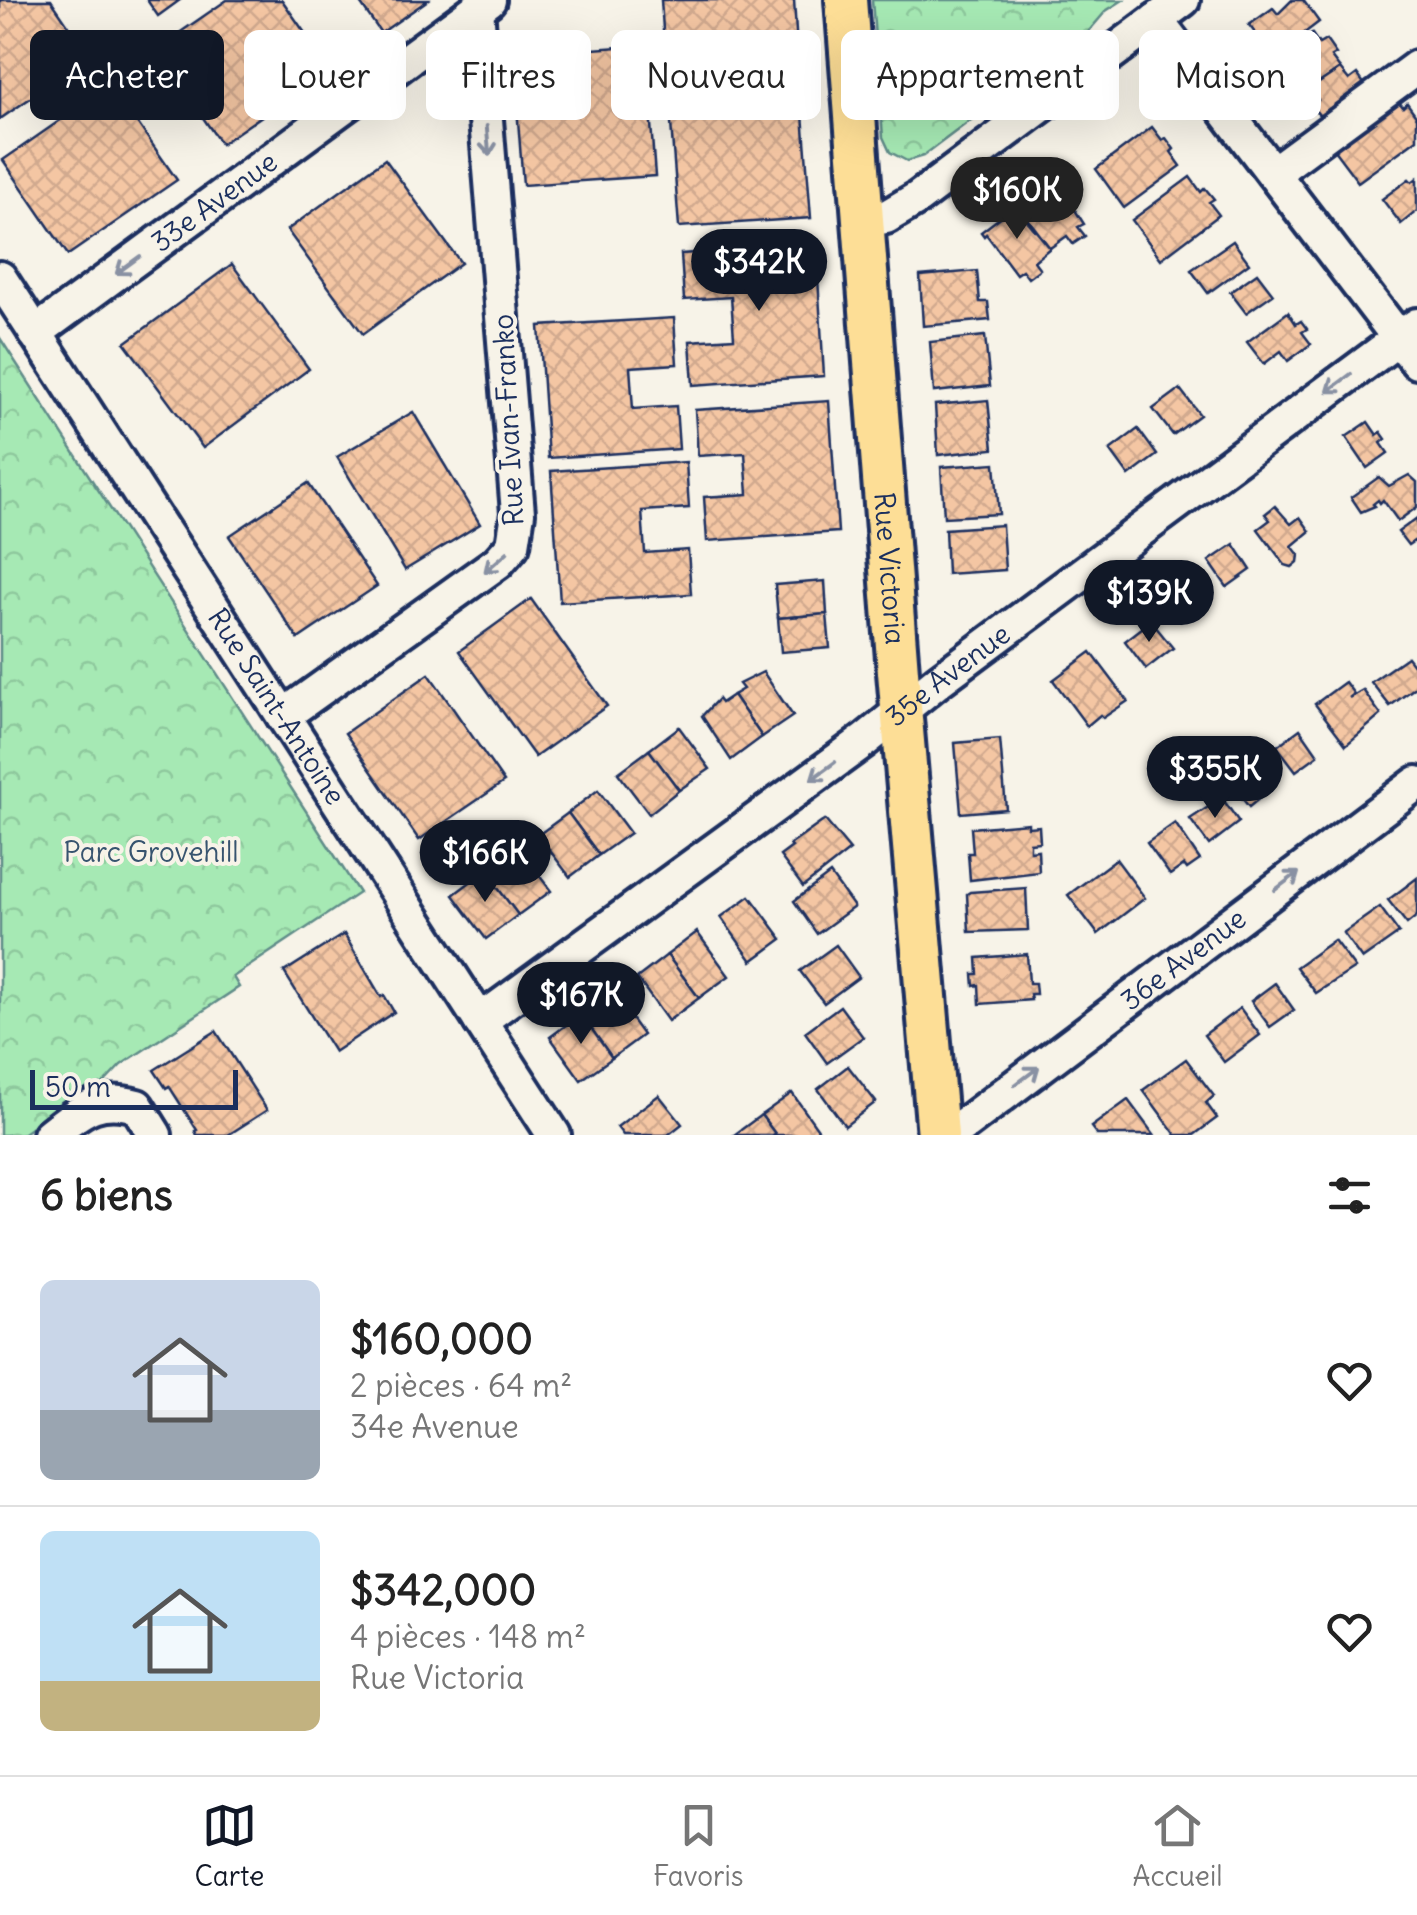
<!DOCTYPE html>
<html lang="fr">
<meta charset="utf-8">
<style>
body{margin:0;font-family:Delius,sans-serif;background:#f6f6f6;color:#222;height:100vh;display:flex;flex-direction:column;font-size:38px;white-space:nowrap}
*{box-sizing:border-box;margin:0}
p{font-size:32px;color:#767676}
.icon{flex:none;width:55px;height:55px;fill:none;stroke:currentColor;stroke-width:2;stroke-linecap:round;stroke-linejoin:round}
.map{position:relative;height:1135px;overflow:hidden}
.details{display:flex;flex-direction:column;background:#fff;flex:1}
.details>*{flex:none}
.banner{position:absolute;left:30px;top:30px;width:1358px;height:90px;display:flex;gap:20px}
.scale{position:absolute;left:30px;bottom:25px;width:208px;box-sizing:border-box;padding-left:10px;border:5px solid #1b2f5e;border-top:0;font-size:28px;line-height:35px;white-space:nowrap;color:#1b2f5e;-webkit-text-stroke:8px #f7f3e8;paint-order:stroke}
.price{position:absolute;translate:-50% -85px;padding:0 22px;border-radius:35px;background:#111827;color:#fff;font-size:32px;line-height:65px;filter:drop-shadow(0 2px 5px #0008)}
.price::after{content:'';position:absolute;left:50%;top:60px;width:30px;height:22px;margin-left:-15px;background:inherit;clip-path:polygon(0 0,100% 0,50% 100%)}
.price.on{background:#222;color:#fff}
ul{padding:0;list-style:none}
li{display:flex;align-items:center;gap:30px;height:250px;padding:0 40px}
li+li{border-top:2px solid #e0e0e0}
li span{display:grid;place-items:center;flex:none;width:280px;height:200px;border-radius:15px;color:#555}
li>.icon{margin-inline-start:auto}
span .icon{width:120px;height:120px;fill:#fffc;stroke-width:1}
li b{font-size:42px}
h2{display:flex;justify-content:space-between;align-items:center;height:120px;padding:0 40px;font-size:42px}
.chip{padding:0 35px;border-radius:15px;background:#fff;box-shadow:0 10px 40px #0002;font-size:35px;line-height:90px}
.chip.on{background:#111827;color:#fff}
.tabs{display:flex;justify-content:space-around;align-items:center;height:140px;border-top:2px solid #e0e0e0;background:#fff;font-size:28px;color:#767676}
.tabs a{display:grid;justify-items:center;gap:5px}
.tabs .on{color:#111827}
.map>svg:first-child{display:block}
.park{fill:url(#park-crowns);stroke:#608c89;stroke-width:2.5}
.building{fill:url(#building-cross-hatch);stroke:#1b2f5e;stroke-width:2.5}
.lines{fill:none;stroke-linecap:round;stroke-linejoin:round}
.minor-casing{stroke:#1b2f5e;stroke-width:40}
.major-casing{stroke:#1b2f5e;stroke-width:48}
.minor{stroke:#f7f3e8;stroke-width:32}
.major{stroke:#fdde96;stroke-width:40}
.oneway{stroke:#8991a3}
.labels{text-anchor:middle;stroke-width:8;stroke-linejoin:round;paint-order:stroke}
.street-label{font-size:28px;fill:#1b2f5e;stroke:#f7f3e8}
.park-label{font-size:28px;fill:#37546f;stroke:#f7f3e8}
</style>
<div class="map">
<svg width="1417" height="1135" viewBox="0 0 1417 1135">
<defs>
<pattern id="park-crowns" width="20" height="18" patternUnits="userSpaceOnUse" patternTransform="scale(2.5)"><rect width="20" height="18" fill="#a6e9b4"/><path d="M2 6a3 3 0 1 1 6 0M12 15a3 3 0 1 1 6 0" fill="none" stroke="#8ec89d"/></pattern>
<pattern id="building-cross-hatch" width="8" height="8" patternUnits="userSpaceOnUse" patternTransform="scale(2.5)"><rect width="8" height="8" fill="#f4c6a3"/><path d="M0 0l8 8M0 8l8-8" fill="none" stroke="#d1aa8f"/></pattern>
</defs>
<rect width="100%" height="100%" fill="#f7f3e8"/>
<filter id="ink" filterUnits="userSpaceOnUse"><feTurbulence type="fractalNoise" baseFrequency=".01" numOctaves="2"/><feDisplacementMap in="SourceGraphic" scale="20" xChannelSelector="R" yChannelSelector="G"/><feConvolveMatrix kernelMatrix="1 2 1 2 8 2 1 2 1" color-interpolation-filters="sRGB"/></filter>
<g filter="url(#ink)">
<!-- park -->
<g class="park">
<path d="M872,0H1123L1106,11L1088,32L923,156L907,161L890,152L883,137Z"/>
<path d="M0,338L359,893L233,977L239,987L121,1065L103,1084L77,1095L21,1135H0Z"/>
</g>
<!-- building -->
<g class="building">
<path d="M0,0H51L90,57L0,119Z"/>
<path d="M147,0H180L158,16Z"/>
<path d="M227,0H282L330,69L221,144L156,49Z"/>
<path d="M358,0H428L381,33Z"/>
<path d="M661,0H794L798,65L666,74Z"/>
<path d="M1292,0H1303L1319,22L1281,51L1271,36L1262,42L1249,25L1273,8L1278,14Z"/>
<path d="M1312,34L1319,44L1326,40L1336,54L1331,57L1340,69L1311,89L1305,81L1298,85L1291,77L1286,70L1293,65L1285,54Z"/>
<path d="M645,45L655,176L523,185L513,55Z"/>
<path d="M1340,69L1349,80L1357,74L1368,89L1324,121L1311,105L1318,100L1310,89Z"/>
<path d="M111,85L177,180L68,255L3,160Z"/>
<path d="M801,88L811,218L679,227L669,97Z"/>
<path d="M1396,98L1403,107L1407,103L1417,117V139L1358,182L1331,146Z"/>
<path d="M1152,127L1162,140L1166,138L1174,149L1171,152L1181,166L1124,208L1096,169Z"/>
<path d="M385,159L461,263L363,334L287,230Z"/>
<path d="M1054,177L1084,224L1078,227L1085,236L1073,244L1067,236L1050,248L1019,207L1022,205L1021,202Z"/>
<path d="M1190,177L1201,192L1205,188L1214,199L1209,202L1219,215L1161,259L1132,220Z"/>
<path d="M1417,178V211L1401,224L1382,199L1409,179L1412,182Z"/>
<path d="M1015,206L1050,248L1034,261L1040,269L1028,278L1022,270L1016,274L986,234L984,236L981,232Z"/>
<path d="M1233,241L1249,263L1208,293L1191,270Z"/>
<path d="M816,245L824,376L693,385L690,341L734,338L731,297L684,300L681,254Z"/>
<path d="M232,264L309,369L203,448L125,343Z"/>
<path d="M977,271L980,302H988L990,320L923,326L920,276Z"/>
<path d="M1257,273L1273,294L1246,313L1230,292Z"/>
<path d="M1288,312L1296,324L1301,321L1307,329L1302,332L1311,344L1288,361L1281,351L1264,364L1247,342Z"/>
<path d="M674,318L677,364L630,367L633,409L676,406L679,449L548,458L539,326Z"/>
<path d="M985,336L990,386L934,392L930,342Z"/>
<path d="M1180,389L1200,415L1173,435L1153,409Z"/>
<path d="M988,400L993,449L938,455L935,405Z"/>
<path d="M829,401L838,532L707,541L704,497L748,494L745,453L698,456L695,410Z"/>
<path d="M413,412L480,524L405,570L337,457Z"/>
<path d="M1368,422L1377,435L1381,432L1386,439L1381,443L1388,453L1367,468L1346,437Z"/>
<path d="M1138,429L1157,455L1129,476L1110,450Z"/>
<path d="M686,462L689,508L642,511L645,553L688,550L691,594L560,602L551,471Z"/>
<path d="M995,463L999,514L944,517L941,467Z"/>
<path d="M1409,475L1417,482V507L1398,521L1383,500L1380,503L1378,500L1373,504L1375,506L1361,512L1351,497L1379,477L1389,486Z"/>
<path d="M308,483L377,586L298,639L229,536Z"/>
<path d="M1275,506L1291,524L1300,517L1310,531L1292,546L1299,555L1298,562L1292,567L1285,565L1258,529L1270,520L1265,514Z"/>
<path d="M1417,518V545L1414,541L1408,545L1398,532Z"/>
<path d="M1002,525L1005,570L947,574L945,529Z"/>
<path d="M1234,544L1251,570L1227,587L1209,561Z"/>
<path d="M1185,579L1204,604L1181,621L1163,596Z"/>
<path d="M825,581L827,614L778,618L775,585Z"/>
<path d="M531,599L607,706L535,757L459,651Z"/>
<path d="M827,614L830,648L781,652L778,618Z"/>
<path d="M1151,621L1173,648L1146,669L1125,641Z"/>
<path d="M1091,652L1128,701L1103,718L1100,715L1087,726L1053,680Z"/>
<path d="M1407,657L1417,670V686L1390,706L1371,682Z"/>
<path d="M763,672L793,716L762,737L733,695L743,689L739,684Z"/>
<path d="M429,674L504,782L419,840L345,733Z"/>
<path d="M1345,682L1354,694L1349,698L1363,690L1381,715L1346,745L1315,704Z"/>
<path d="M733,695L762,737L731,760L702,716L718,699L721,703Z"/>
<path d="M679,727L710,769L679,790L649,750Z"/>
<path d="M1300,729L1318,755L1296,771L1277,746Z"/>
<path d="M1000,739L1006,809L961,813L955,743Z"/>
<path d="M649,750L679,790L649,814L618,773Z"/>
<path d="M1253,764L1272,788L1249,807L1229,782Z"/>
<path d="M598,790L630,833L599,855L568,813Z"/>
<path d="M1222,798L1239,822L1209,845L1190,819Z"/>
<path d="M568,813L599,855L570,877L538,835Z"/>
<path d="M825,820L850,850L803,887L780,856L792,847L790,845Z"/>
<path d="M1028,823V827L1039,826L1040,842L1030,843V851L1038,850L1039,872L970,880L968,853H973L971,828Z"/>
<path d="M1175,823L1200,860L1187,869L1184,865L1170,875L1147,843Z"/>
<path d="M517,846L551,891L518,915L485,871Z"/>
<path d="M1116,859L1145,898L1098,934L1068,895Z"/>
<path d="M485,871L518,915L486,939L453,895Z"/>
<path d="M830,874L854,907L817,934L794,901Z"/>
<path d="M1417,878V916L1407,924L1388,900Z"/>
<path d="M1026,888L1028,930L969,932L967,894L970,892Z"/>
<path d="M750,896L782,939L752,961L721,917Z"/>
<path d="M1380,907L1399,933L1362,959L1343,933Z"/>
<path d="M697,932L729,976L699,998L667,955Z"/>
<path d="M344,934L381,997L384,995L394,1012L334,1052L284,972Z"/>
<path d="M1334,940L1355,968L1316,993L1296,967Z"/>
<path d="M836,945L859,977L824,1003L800,971Z"/>
<path d="M1027,954L1029,983H1035L1036,994H1030L1031,1000L980,1004L979,985L974,986L973,974H978L977,958Z"/>
<path d="M667,955L699,998L668,1021L637,978Z"/>
<path d="M1275,983L1294,1010L1270,1027L1251,1001Z"/>
<path d="M611,991L643,1035L612,1058L581,1014Z"/>
<path d="M840,1006L863,1037L827,1063L805,1032Z"/>
<path d="M1240,1008L1260,1035L1224,1062L1204,1035Z"/>
<path d="M581,1014L612,1058L581,1080L550,1037Z"/>
<path d="M216,1031L267,1110L228,1135H197L195,1131L197,1130L169,1086L166,1088L154,1070Z"/>
<path d="M1186,1059L1214,1096L1206,1103L1217,1118L1194,1135H1176L1143,1090Z"/>
<path d="M848,1066L876,1102L845,1126L818,1089Z"/>
<path d="M792,1093L822,1135H776L761,1115Z"/>
<path d="M659,1095L682,1124L668,1135H623L617,1127Z"/>
<path d="M1128,1100L1154,1135H1097L1091,1127Z"/>
<path d="M761,1115L776,1135H734Z"/>
</g>
<g class="lines">
<!-- minor casing -->
<g class="minor-casing">
<g id="minor">
<path d="M1156,20L1417,362"/>
<path d="M1273,173L1417,67"/>
<path d="M863,221L886,217L918,198L1183,0"/>
<path id="s1" d="M0,278L554,1135"/>
<path id="s2" d="M35,333L489,0"/>
<path d="M283,716L498,562L513,545L518,513L477,9"/>
<path id="s3" d="M480,1021L865,740L938,681L1417,325"/>
<path d="M49,1135C81,1111 95,1095 137,1106L155,1135"/>
<path id="s4" d="M950,1135L1417,783"/>
</g>
</g>
<!-- major casing -->
<g class="major-casing">
<g id="major">
<path id="s5" d="M846,0L898,672L938,1135"/>
</g>
</g>
<!-- minor -->
<use href="#minor" class="minor"/>
<!-- major -->
<use href="#major" class="major"/>
</g>
<!-- one-way arrows -->
<defs><path id="oneway-shaft" d="M-6 0H5M1.5-3L5.5 0L1.5 3" fill="none" stroke-width="1.6" stroke-linecap="round" stroke-linejoin="round" transform="scale(2.5)"/></defs>
<g class="oneway">
<use href="#oneway-shaft" transform="translate(488 141) rotate(85)"/>
<use href="#oneway-shaft" transform="translate(128 265) rotate(144)"/>
<use href="#oneway-shaft" transform="translate(1339 383) rotate(143)"/>
<use href="#oneway-shaft" transform="translate(496 562) rotate(139)"/>
<use href="#oneway-shaft" transform="translate(823 771) rotate(144)"/>
<use href="#oneway-shaft" transform="translate(1287 881) rotate(-37)"/>
<use href="#oneway-shaft" transform="translate(1027 1076) rotate(-37)"/>
</g>
</g>
<g class="labels">
<!-- street labels -->
<g class="street-label">
<text dy="10" stroke="none"><textPath href="#s2" startOffset="222">33e Avenue</textPath></text>
<text transform="translate(508 420) rotate(-93)" y="10">Rue Ivan-Franko</text>
<text dy="10" stroke="none"><textPath href="#s5" startOffset="570">Rue Victoria</textPath></text>
<text dy="10" stroke="none"><textPath href="#s3" startOffset="582">35e Avenue</textPath></text>
<text dy="10" stroke="none"><textPath href="#s1" startOffset="510">Rue Saint-Antoine</textPath></text>
<text dy="10" stroke="none"><textPath href="#s4" startOffset="292">36e Avenue</textPath></text>
</g>
<!-- park labels -->
<g class="park-label">
<text x="151" y="862">Parc Grovehill</text>
</g>
</g>
</svg>
<div class="scale">50 m</div>
<b class="price on" style="left:1017px;top:242px">$160K</b>
<b class="price" style="left:759px;top:314px">$342K</b>
<b class="price" style="left:1149px;top:645px">$139K</b>
<b class="price" style="left:1215px;top:821px">$355K</b>
<b class="price" style="left:485px;top:905px">$166K</b>
<b class="price" style="left:581px;top:1047px">$167K</b>
<div class="banner">
<a class="chip on">Acheter</a>
<a class="chip">Louer</a>
<a class="chip">Filtres</a>
<a class="chip">Nouveau</a>
<a class="chip">Appartement</a>
<a class="chip">Maison</a>
</div>
</div>
<section class="details">
<h2>6 biens<svg class="icon" aria-label="filters" viewBox="0 0 24 24"><path d="M4 7h16M4 17h16"/><circle cx="9" cy="7" r="2"/><circle cx="15" cy="17" r="2"/></svg></h2>
<ul>
<li><span style="background:linear-gradient(#c9d6e8 65%,#9aa5b1 0)"><svg class="icon" aria-label="home" viewBox="0 0 24 24"><path d="M3 11l9-7 9 7M6 9v11h12V9"/></svg></span><div><b>$160,000</b><p>2 pièces · 64 m²</p><p>34e Avenue</p></div><svg class="icon" aria-label="heart" viewBox="0 0 24 24"><path d="M12 20l-8-8c-3-5 5-10 8-4 3-6 11-1 8 4z"/></svg></li>
<li><span style="background:linear-gradient(#bfe0f5 75%,#c2b280 0)"><svg class="icon" aria-label="home" viewBox="0 0 24 24"><path d="M3 11l9-7 9 7M6 9v11h12V9"/></svg></span><div><b>$342,000</b><p>4 pièces · 148 m²</p><p>Rue Victoria</p></div><svg class="icon" aria-label="heart" viewBox="0 0 24 24"><path d="M12 20l-8-8c-3-5 5-10 8-4 3-6 11-1 8 4z"/></svg></li>
</ul>
</section>
<nav class="tabs">
<a class="on"><svg class="icon" aria-label="map" viewBox="0 0 24 24"><path d="M3 6l6-2 6 2 6-2v14l-6 2-6-2-6 2zM9 4v14M15 6v14"/></svg>Carte</a>
<a><svg class="icon" aria-label="saved" viewBox="0 0 24 24"><path d="M7 4h10v16l-5-4-5 4z"/></svg>Favoris</a>
<a><svg class="icon" aria-label="home" viewBox="0 0 24 24"><path d="M3 11l9-7 9 7M6 9v11h12V9"/></svg>Accueil</a>
</nav>
